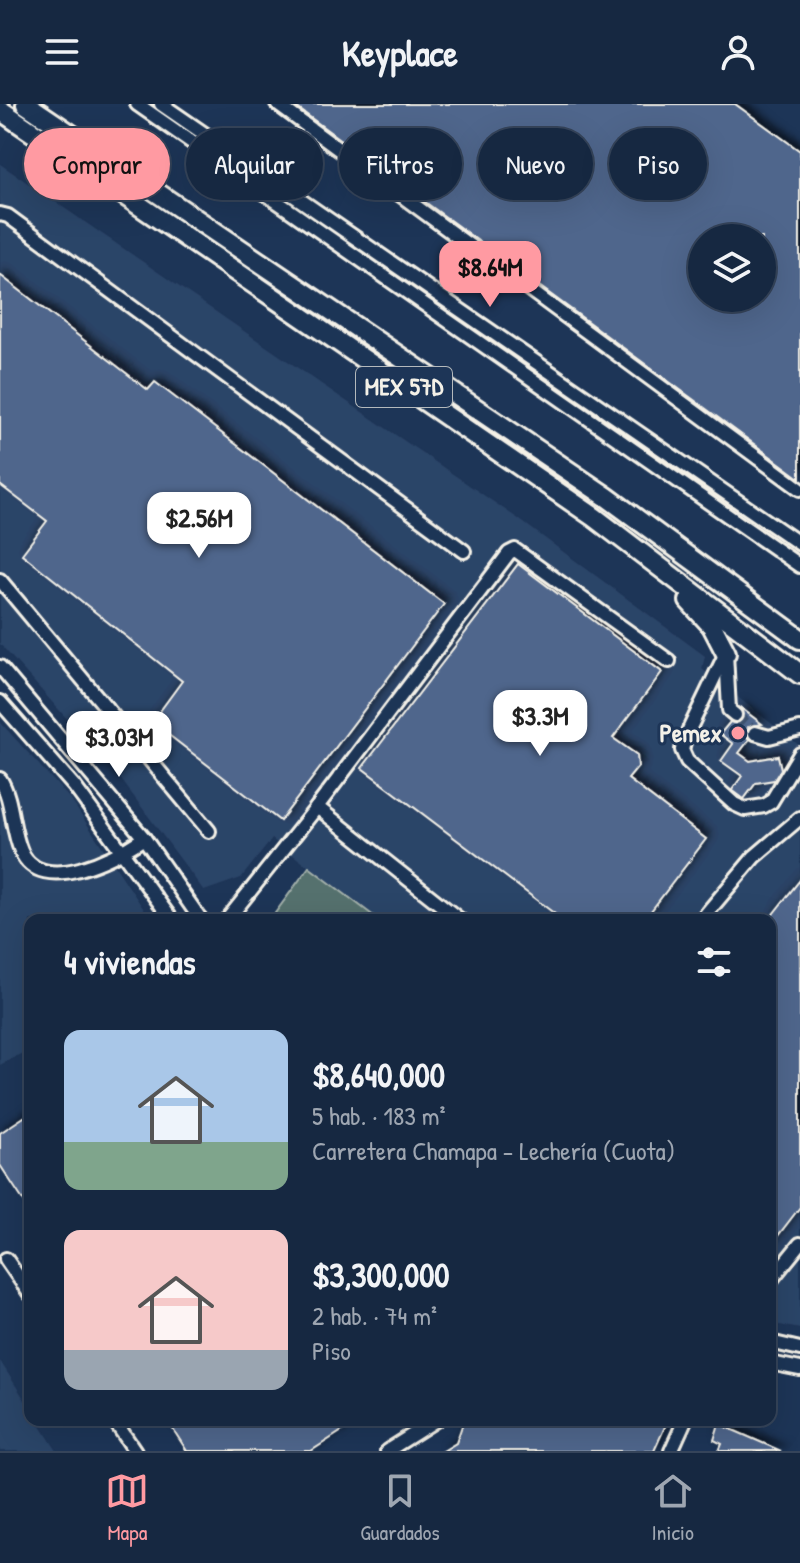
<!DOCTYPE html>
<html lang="es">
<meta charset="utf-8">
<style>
body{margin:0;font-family:"Patrick Hand",sans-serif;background:#1f3048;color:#f1f3f6;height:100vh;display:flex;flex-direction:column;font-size:30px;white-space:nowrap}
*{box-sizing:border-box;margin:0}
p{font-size:26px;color:#9ea6b1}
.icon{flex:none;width:44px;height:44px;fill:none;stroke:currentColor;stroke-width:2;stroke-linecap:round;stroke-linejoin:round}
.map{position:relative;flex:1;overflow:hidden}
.side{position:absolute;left:24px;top:810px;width:752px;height:512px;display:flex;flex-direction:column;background:#162841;border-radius:16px;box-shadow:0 8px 32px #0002,0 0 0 2px #35445a}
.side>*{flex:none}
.banner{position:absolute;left:24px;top:24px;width:752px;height:72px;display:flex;gap:16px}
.tools{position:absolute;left:688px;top:120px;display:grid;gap:16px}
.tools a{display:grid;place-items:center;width:88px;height:88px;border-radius:50%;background:#162841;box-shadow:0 8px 32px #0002,0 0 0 2px #35445a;font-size:40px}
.price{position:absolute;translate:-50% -68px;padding:0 18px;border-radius:16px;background:#fff;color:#222;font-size:26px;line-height:52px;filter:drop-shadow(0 2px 4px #0008)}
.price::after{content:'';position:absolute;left:50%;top:48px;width:24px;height:18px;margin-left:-12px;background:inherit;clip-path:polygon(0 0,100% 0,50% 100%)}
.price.active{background:#ff9aa2;color:#111}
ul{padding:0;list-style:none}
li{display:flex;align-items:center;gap:24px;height:200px;padding:0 40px}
li span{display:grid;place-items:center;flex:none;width:224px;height:160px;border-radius:16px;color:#555}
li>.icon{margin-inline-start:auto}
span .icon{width:96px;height:96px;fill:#fffc;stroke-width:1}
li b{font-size:34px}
h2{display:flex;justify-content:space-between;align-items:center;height:96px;padding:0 40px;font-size:34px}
.chip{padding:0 28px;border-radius:36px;background:#162841;box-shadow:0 8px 32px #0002,0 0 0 2px #35445a;font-size:28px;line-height:72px}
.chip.active{background:#ff9aa2;color:#111}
header{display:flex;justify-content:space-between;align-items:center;height:104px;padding:0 40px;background:#162841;font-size:36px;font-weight:700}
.tab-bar{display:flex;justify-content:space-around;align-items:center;height:112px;border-top:2px solid #35445a;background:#162841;font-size:22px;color:#9ea6b1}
.tab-bar a{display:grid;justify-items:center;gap:4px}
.tab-bar .active{color:#ff9aa2}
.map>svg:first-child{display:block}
.built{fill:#2c4467}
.green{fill:#55716e;stroke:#a4b1ab;stroke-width:2}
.building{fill:#4f668c;stroke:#f4f1e8;stroke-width:2;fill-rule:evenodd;filter:url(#shadow)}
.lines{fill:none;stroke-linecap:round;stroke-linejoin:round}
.minor-tunnel{stroke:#3d516d;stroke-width:12;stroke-dasharray:12 6;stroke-linecap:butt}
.minor-casing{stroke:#f4f1e8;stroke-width:18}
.highway-casing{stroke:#f4f1e8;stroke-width:24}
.minor{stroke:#1d3557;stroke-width:12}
.highway{stroke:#1d3557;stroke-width:18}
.poi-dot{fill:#ff9aa2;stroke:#1d3557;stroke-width:3}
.labels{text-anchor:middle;stroke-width:6;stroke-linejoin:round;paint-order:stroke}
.shield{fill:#1d3557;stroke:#b4b9bc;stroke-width:2}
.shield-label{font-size:24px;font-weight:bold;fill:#f4f1e8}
.poi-label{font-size:26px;font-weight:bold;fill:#f4f1e8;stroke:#1d3557;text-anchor:end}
</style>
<header><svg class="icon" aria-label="menu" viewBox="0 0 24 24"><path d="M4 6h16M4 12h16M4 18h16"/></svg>Keyplace<svg class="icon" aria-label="person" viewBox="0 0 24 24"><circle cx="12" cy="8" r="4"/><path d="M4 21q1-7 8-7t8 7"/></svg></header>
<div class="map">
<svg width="800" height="1347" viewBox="0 0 800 1347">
<defs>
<filter id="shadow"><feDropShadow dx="5" dy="-5" stdDeviation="4" flood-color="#0009"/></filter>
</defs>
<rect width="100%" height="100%" fill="#1d3557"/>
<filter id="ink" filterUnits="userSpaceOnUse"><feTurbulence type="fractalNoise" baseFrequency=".0125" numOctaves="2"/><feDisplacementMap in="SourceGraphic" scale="16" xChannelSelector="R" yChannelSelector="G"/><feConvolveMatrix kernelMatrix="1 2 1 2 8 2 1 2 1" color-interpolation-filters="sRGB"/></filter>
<g filter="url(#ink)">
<!-- built -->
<g class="built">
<path d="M0,60L520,416L705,552L702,565L800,642V1225L770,1219V816H379L272,735L241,774L204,787L120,674L0,540Z"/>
<path d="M0,618L71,696L151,816H30V945L0,961Z"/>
<path d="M0,1257L30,1304V1316H37L57,1347H0Z"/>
</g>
<!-- green -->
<path class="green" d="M309,763L379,816H270Z"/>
<!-- building -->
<g class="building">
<path d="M292,0H735L800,47V374ZM702,134H762V194H702Z"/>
<path d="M0,171L148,286L155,278L444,500L280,717L152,618L182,577L22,450L47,417L0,381Z"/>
<path d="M518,460L662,568L613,634L637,651L638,663L628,675L706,735L644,816H563L362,664Z"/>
<path d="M741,604L762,620L748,623L746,630L749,636L739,649L750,657L778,652L781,665L774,676L756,679L744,695L732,686L742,672L721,657L733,640L720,630L730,618L737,620L742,616Z"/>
<path d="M800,776V1103L770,1142V814Z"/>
<path d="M30,1009V1107L0,1061V1029Z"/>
<path d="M167,1316H359L311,1347H187Z"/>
<path d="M464,1316H668L654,1347H443L456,1339Z"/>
<path d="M719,1320L781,1347H719L722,1340L714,1336Z"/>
</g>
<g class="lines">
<!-- minor-tunnel -->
<path class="minor-tunnel" d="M735,611L755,629"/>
<!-- minor casing -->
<g class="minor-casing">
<g id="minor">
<path d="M137,0L800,462"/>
<path d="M161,0L800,440"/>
<path d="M277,0L800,385"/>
<path d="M0,110L8,112L464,447"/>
<path d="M0,476L209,727"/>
<path d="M726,549L685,634L682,646L687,657L734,700L745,705L764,702L771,698L800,650"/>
<path d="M726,549L729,606L735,611"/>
<path d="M0,563L144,734L201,816"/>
<path d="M0,598L74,682L172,816"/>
<path d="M755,629L769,633L800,625"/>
<path d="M0,675C13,696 11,724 21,747C41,794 117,752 144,734"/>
<path d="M317,703L460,816"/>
<path d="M227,816L317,703L509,449L515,446L669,557"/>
<path d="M701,816L754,753L800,714"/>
<path d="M6,1155L30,1190"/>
<path d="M770,1177L800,1140"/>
<path d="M770,1238L800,1245"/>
<path d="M770,1259L800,1265"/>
<path d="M114,1316L135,1347"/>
<path d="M387,1347L436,1316"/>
<path d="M671,1347L685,1316"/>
</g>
</g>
<!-- highway casing -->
<g class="highway-casing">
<g id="highway">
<path d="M26,0L607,393L800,535"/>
<path d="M0,6L594,413L800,570"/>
<path d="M689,497L712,522L726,549"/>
</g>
</g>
<!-- minor -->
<use href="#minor" class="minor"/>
<!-- highway -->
<use href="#highway" class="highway"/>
</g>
</g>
<!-- markers -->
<circle class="poi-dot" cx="738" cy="629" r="8"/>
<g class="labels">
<!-- shield labels -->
<rect class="shield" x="356" y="263" width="96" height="40" rx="6"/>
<g class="shield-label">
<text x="404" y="291">MEX 57D</text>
</g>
<!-- poi labels -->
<g class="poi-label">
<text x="722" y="638">Pemex</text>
</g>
</g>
</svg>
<div class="tools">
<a><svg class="icon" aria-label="layers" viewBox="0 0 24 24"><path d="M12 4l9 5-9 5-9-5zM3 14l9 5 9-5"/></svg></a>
</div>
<b class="price active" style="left:490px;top:205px">$8.64M</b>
<b class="price" style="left:199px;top:456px">$2.56M</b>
<b class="price" style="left:540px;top:654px">$3.3M</b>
<b class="price" style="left:119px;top:675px">$3.03M</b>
<div class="banner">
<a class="chip active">Comprar</a>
<a class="chip">Alquilar</a>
<a class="chip">Filtros</a>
<a class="chip">Nuevo</a>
<a class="chip">Piso</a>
</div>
<section class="side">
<h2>4 viviendas<svg class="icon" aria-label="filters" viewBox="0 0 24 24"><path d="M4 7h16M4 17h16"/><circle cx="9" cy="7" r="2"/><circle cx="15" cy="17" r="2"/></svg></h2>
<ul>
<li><span style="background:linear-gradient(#a9c7e8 70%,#7fa58c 0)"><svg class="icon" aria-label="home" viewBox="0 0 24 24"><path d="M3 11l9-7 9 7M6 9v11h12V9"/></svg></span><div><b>$8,640,000</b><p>5 hab. · 183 m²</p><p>Carretera Chamapa - Lechería (Cuota)</p></div></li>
<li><span style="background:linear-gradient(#f6c9c9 75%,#9aa5b1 0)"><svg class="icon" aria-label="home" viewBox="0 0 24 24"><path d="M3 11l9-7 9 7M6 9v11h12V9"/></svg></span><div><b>$3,300,000</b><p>2 hab. · 74 m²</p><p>Piso</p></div></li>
</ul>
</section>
</div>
<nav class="tab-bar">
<a class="active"><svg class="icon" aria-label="map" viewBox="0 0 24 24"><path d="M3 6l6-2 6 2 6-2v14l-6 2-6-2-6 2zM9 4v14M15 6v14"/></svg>Mapa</a>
<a><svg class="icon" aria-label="saved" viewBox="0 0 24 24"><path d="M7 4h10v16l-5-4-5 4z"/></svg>Guardados</a>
<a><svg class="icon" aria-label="home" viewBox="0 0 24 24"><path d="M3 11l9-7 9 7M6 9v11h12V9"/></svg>Inicio</a>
</nav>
